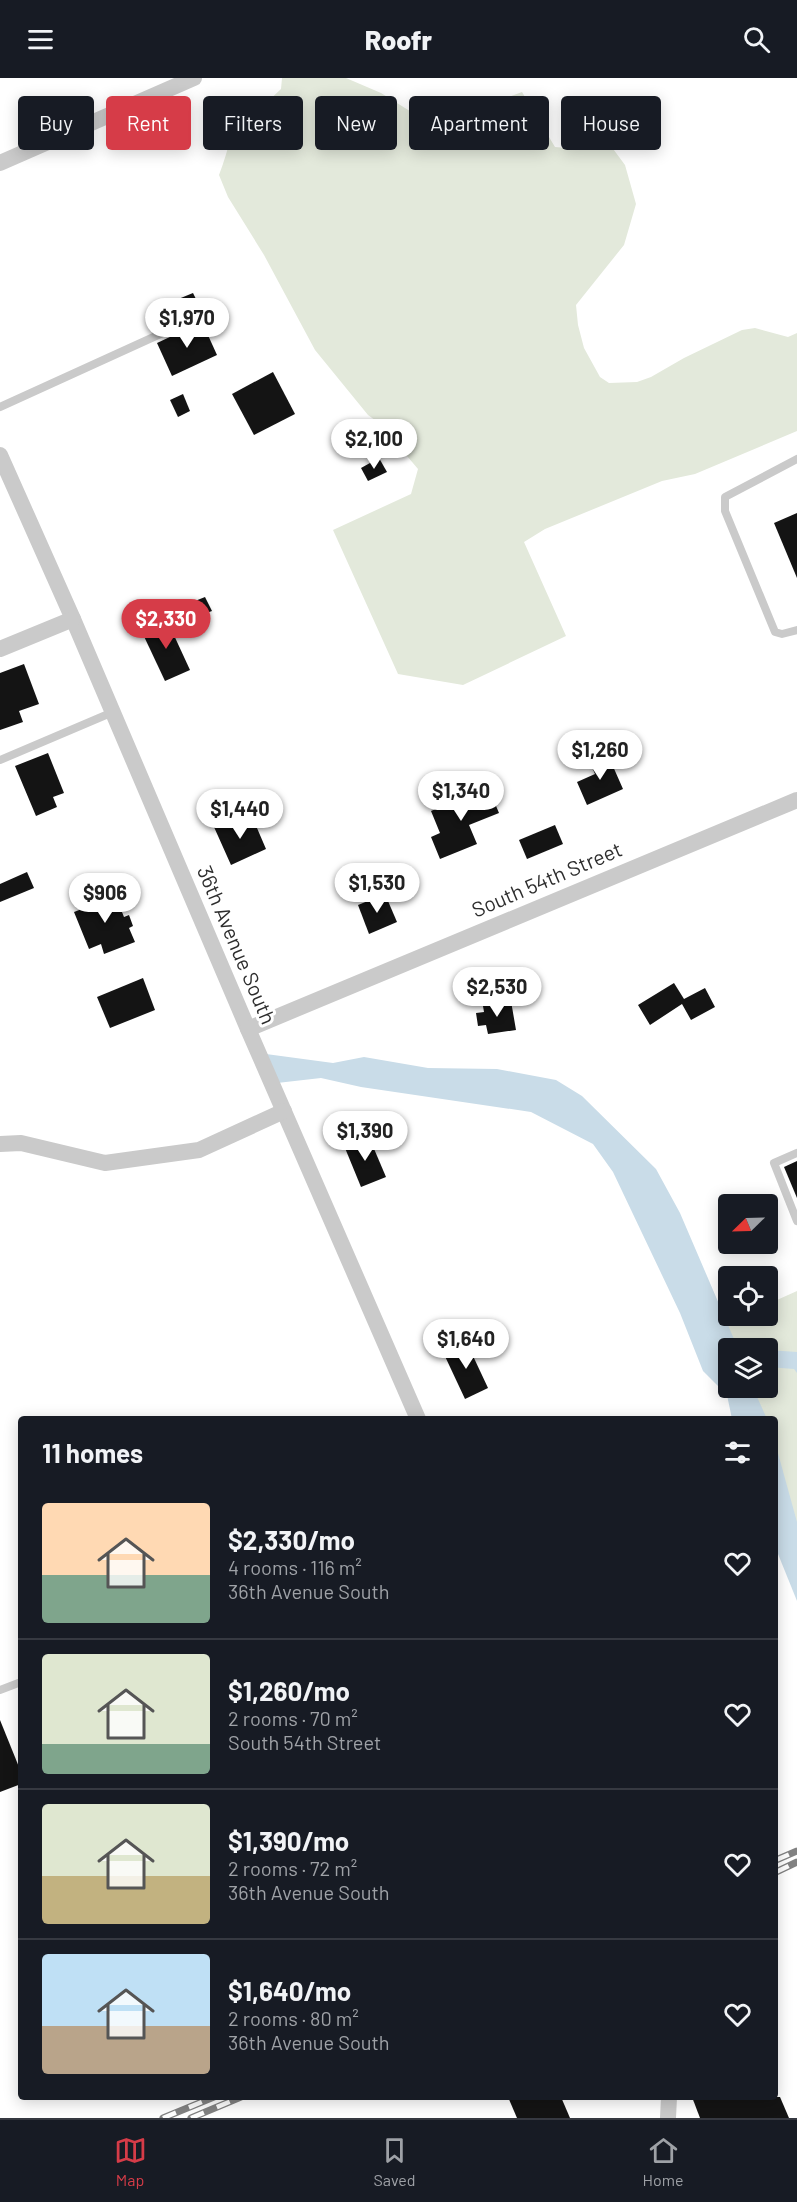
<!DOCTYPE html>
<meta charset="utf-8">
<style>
body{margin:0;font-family:Barlow,sans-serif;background:#20242c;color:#f1f3f6;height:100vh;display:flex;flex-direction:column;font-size:22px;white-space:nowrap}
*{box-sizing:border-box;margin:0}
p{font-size:20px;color:#9ea1a6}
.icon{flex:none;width:33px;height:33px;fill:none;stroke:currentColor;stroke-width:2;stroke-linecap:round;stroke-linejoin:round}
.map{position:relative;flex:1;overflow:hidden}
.drawer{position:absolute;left:18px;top:1338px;width:760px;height:684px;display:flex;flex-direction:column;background:#171b24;border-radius:6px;box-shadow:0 3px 15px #0003}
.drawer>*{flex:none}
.guide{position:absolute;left:18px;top:18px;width:762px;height:54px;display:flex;gap:12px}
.needle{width:39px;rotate:247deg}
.fabs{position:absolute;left:718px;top:1116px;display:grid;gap:12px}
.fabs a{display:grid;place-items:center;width:60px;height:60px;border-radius:6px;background:#171b24;box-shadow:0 3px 15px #0003;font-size:30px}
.price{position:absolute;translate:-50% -51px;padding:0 14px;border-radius:21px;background:#fff;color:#222;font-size:20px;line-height:39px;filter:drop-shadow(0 2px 3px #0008)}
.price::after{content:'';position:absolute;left:50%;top:36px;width:18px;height:14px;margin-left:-9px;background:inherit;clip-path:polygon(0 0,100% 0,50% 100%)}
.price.active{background:#d63c48;color:#fff}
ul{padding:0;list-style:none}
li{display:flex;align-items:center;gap:18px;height:150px;padding:0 24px}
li+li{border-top:2px solid #363941}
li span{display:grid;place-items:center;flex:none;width:168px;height:120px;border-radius:6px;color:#555}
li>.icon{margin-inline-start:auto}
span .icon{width:72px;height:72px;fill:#fffc;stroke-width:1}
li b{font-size:26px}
h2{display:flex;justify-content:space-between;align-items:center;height:72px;padding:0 24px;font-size:26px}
.pill{padding:0 21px;border-radius:6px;background:#171b24;box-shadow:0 3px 15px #0003;font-size:21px;line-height:54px}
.pill.active{background:#d63c48;color:#fff}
header{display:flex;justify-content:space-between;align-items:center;height:78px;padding:0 24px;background:#171b24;font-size:27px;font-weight:800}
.tab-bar{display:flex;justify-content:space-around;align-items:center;height:84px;border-top:2px solid #363941;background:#171b24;font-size:16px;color:#9ea1a6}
.tab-bar a{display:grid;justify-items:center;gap:3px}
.tab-bar .active{color:#d63c48}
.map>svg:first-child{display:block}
.green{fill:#e3e9db;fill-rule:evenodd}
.water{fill:#c9dce8}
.building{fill:#141414}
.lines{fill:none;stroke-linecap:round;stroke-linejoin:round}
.lane{stroke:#cacaca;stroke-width:8}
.street{stroke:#cacaca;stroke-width:16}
.rail-casing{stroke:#828282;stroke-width:7}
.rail{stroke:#fff;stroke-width:4.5;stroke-dasharray:14;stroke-linecap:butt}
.labels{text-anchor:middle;stroke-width:6;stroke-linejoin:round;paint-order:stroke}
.street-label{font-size:21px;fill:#2d2d2d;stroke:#fff}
</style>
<header><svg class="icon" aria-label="menu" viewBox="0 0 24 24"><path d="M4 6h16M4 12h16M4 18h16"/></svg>Roofr<svg class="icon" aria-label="search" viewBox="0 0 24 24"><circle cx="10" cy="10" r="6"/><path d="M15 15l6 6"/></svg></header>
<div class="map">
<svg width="797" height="2040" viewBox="0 0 797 2040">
<rect width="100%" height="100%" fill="#fff"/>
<!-- green -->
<g class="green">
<path d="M282,0H346L381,15L413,35L448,61L468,64L487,53L485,28L522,14L555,69L567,70L605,60L625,87L636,126L624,167L576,227L578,247L584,270L600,299L609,305L637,304L651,299L684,280L742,252L755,250L788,259L797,255V353L695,396L662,403L545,451L524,464L566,558L463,607L398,596L333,452L411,416L418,391L379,345L368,337L315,272L264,177L228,119L219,97C229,72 233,46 243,21L263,28L281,11Z"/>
<path d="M797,1213V1477L776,1426V1341H740L703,1253L740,1238H768V1226ZM729,1270H768V1310H729Z"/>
</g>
<!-- water -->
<g class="water">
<path d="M266,976L333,985L364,979L428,990L497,991L556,1002L582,1018L656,1091L680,1135L737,1268L756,1270H729V1310H753L767,1341H732L727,1317L703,1293L680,1235L613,1094L593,1066L531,1034L361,1009L321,1000L277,1005Z"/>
<path d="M768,1272L797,1274V1295L794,1291L768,1289Z"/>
<path d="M776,1368L797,1444V1523L776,1471Z"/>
</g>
<!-- building -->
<g class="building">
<path d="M193,215L199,227L195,229L196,233L179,241L171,224Z"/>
<path d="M202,244L217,277L172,298L157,265Z"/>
<path d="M273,294L295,336L254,357L232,316Z"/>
<path d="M183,316L190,333L178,339L170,322Z"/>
<path d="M379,380L387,394L368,403L361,390Z"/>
<path d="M797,435V500L774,445Z"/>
<path d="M205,519L212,533L196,539L190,525Z"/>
<path d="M166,540L190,592L165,603L141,552Z"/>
<path d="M24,586L39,626L19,633L23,644L0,652V595Z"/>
<path d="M48,675L64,715L53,719L57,729L36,738L15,688Z"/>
<path d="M608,677L623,711L587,727L577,704L595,696L590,685Z"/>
<path d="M488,709L499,735L469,747L477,766L440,781L431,759L440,755L431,733Z"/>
<path d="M238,738L242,748L254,743L266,771L231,787L214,749Z"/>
<path d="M555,747L563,766L527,781L519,762Z"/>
<path d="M27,794L34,810L0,824V806Z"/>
<path d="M114,814L124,839L129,837L133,848L129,850L135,864L104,876L101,866L89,871L74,834L95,826L94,821Z"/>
<path d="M385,816L397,844L369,856L358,827Z"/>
<path d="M143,900L155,932L110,950L97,919Z"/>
<path d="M674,905L684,921L705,910L715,929L691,942L682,926L650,947L638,927Z"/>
<path d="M511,923L516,952L488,956L486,947L478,948L476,935L484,934L483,928Z"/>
<path d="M369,1059L386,1099L361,1109L345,1070Z"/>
<path d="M797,1083V1120L784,1089Z"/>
<path d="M466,1263L488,1310L465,1321L443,1274Z"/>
<path d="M0,1642L21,1694V1706L0,1714Z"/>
<path d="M508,2019H561L570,2040H517Z"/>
<path d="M692,2019H780L789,2040H700Z"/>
</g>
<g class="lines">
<!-- lane -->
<g class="lane">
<path d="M0,329L202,237"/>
<path d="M797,381L725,419V433L775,554L782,556L797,552"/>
<path d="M0,682L113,634"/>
<path d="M797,1075L774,1085L797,1143"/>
<path d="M0,1612L21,1604"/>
</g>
<!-- street -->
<g class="street">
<path d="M0,85L194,0"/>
<path d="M0,377L73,541L248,951L418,1341"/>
<path d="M0,571L73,541"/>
<path d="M248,951L797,722"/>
<path d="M0,1066L21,1065L105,1085L199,1072L284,1033"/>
<path d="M668,2040L669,2019"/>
</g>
<!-- rail casing -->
<g class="rail-casing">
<g id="rail">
<path d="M776,1782L797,1773"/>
<path d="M776,1794L797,1784"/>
<path d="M163,2040L214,2019"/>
<path d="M191,2040L241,2019"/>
</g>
</g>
<!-- rail -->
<use href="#rail" class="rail"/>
</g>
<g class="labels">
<!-- street labels -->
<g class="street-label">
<text transform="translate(547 802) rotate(-23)" y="7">South 54th Street</text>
<text transform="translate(236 867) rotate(67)" y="7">36th Avenue South</text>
</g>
</g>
</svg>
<div class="fabs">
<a><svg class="needle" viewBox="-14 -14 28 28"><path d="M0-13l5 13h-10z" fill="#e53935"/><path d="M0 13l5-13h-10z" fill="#9ea1a6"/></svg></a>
<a><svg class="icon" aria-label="locate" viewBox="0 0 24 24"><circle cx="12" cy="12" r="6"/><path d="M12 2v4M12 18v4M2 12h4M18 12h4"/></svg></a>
<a><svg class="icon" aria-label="layers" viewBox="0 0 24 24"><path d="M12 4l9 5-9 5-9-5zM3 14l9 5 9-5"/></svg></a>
</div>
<b class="price" style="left:187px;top:271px">$1,970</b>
<b class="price" style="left:374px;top:392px">$2,100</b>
<b class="price active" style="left:166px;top:572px">$2,330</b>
<b class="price" style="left:600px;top:703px">$1,260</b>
<b class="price" style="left:461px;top:744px">$1,340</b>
<b class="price" style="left:240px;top:762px">$1,440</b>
<b class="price" style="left:377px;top:836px">$1,530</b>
<b class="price" style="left:105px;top:846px">$906</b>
<b class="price" style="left:497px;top:940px">$2,530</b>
<b class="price" style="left:365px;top:1084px">$1,390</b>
<b class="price" style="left:466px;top:1292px">$1,640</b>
<div class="guide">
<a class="pill">Buy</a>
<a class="pill active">Rent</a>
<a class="pill">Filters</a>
<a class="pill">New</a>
<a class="pill">Apartment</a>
<a class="pill">House</a>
</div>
<section class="drawer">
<h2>11 homes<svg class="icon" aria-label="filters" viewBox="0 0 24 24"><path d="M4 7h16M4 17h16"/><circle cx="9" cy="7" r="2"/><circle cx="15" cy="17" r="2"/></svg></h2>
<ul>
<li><span style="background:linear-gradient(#ffd9b3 60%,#7fa58c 0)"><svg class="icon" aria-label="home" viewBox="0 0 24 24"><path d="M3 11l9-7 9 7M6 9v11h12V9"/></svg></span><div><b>$2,330/mo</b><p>4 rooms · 116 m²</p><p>36th Avenue South</p></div><svg class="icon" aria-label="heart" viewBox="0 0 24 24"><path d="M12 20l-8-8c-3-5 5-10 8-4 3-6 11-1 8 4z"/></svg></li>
<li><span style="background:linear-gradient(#dfe7d0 75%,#7fa58c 0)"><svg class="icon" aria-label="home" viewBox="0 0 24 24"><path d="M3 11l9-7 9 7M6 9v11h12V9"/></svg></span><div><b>$1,260/mo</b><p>2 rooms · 70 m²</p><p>South 54th Street</p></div><svg class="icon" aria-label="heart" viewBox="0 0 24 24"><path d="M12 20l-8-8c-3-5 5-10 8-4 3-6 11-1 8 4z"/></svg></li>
<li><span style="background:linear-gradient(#dfe7d0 60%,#c2b280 0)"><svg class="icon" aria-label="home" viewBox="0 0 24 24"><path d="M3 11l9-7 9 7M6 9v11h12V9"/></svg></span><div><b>$1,390/mo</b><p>2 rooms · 72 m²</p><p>36th Avenue South</p></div><svg class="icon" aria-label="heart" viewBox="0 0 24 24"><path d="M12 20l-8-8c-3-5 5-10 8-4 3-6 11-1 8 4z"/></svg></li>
<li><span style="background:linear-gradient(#bfe0f5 60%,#b9a48a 0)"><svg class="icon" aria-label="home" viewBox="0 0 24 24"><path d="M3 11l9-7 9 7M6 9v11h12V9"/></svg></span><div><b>$1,640/mo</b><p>2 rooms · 80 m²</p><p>36th Avenue South</p></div><svg class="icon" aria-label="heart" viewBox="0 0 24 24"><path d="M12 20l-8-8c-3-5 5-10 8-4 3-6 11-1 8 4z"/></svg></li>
</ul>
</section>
</div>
<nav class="tab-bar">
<a class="active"><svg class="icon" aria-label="map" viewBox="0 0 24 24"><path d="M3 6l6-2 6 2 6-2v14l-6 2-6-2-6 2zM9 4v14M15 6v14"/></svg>Map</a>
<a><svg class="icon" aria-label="saved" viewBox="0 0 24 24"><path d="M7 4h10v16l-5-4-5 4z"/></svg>Saved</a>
<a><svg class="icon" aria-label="home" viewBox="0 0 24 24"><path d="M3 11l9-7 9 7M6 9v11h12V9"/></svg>Home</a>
</nav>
